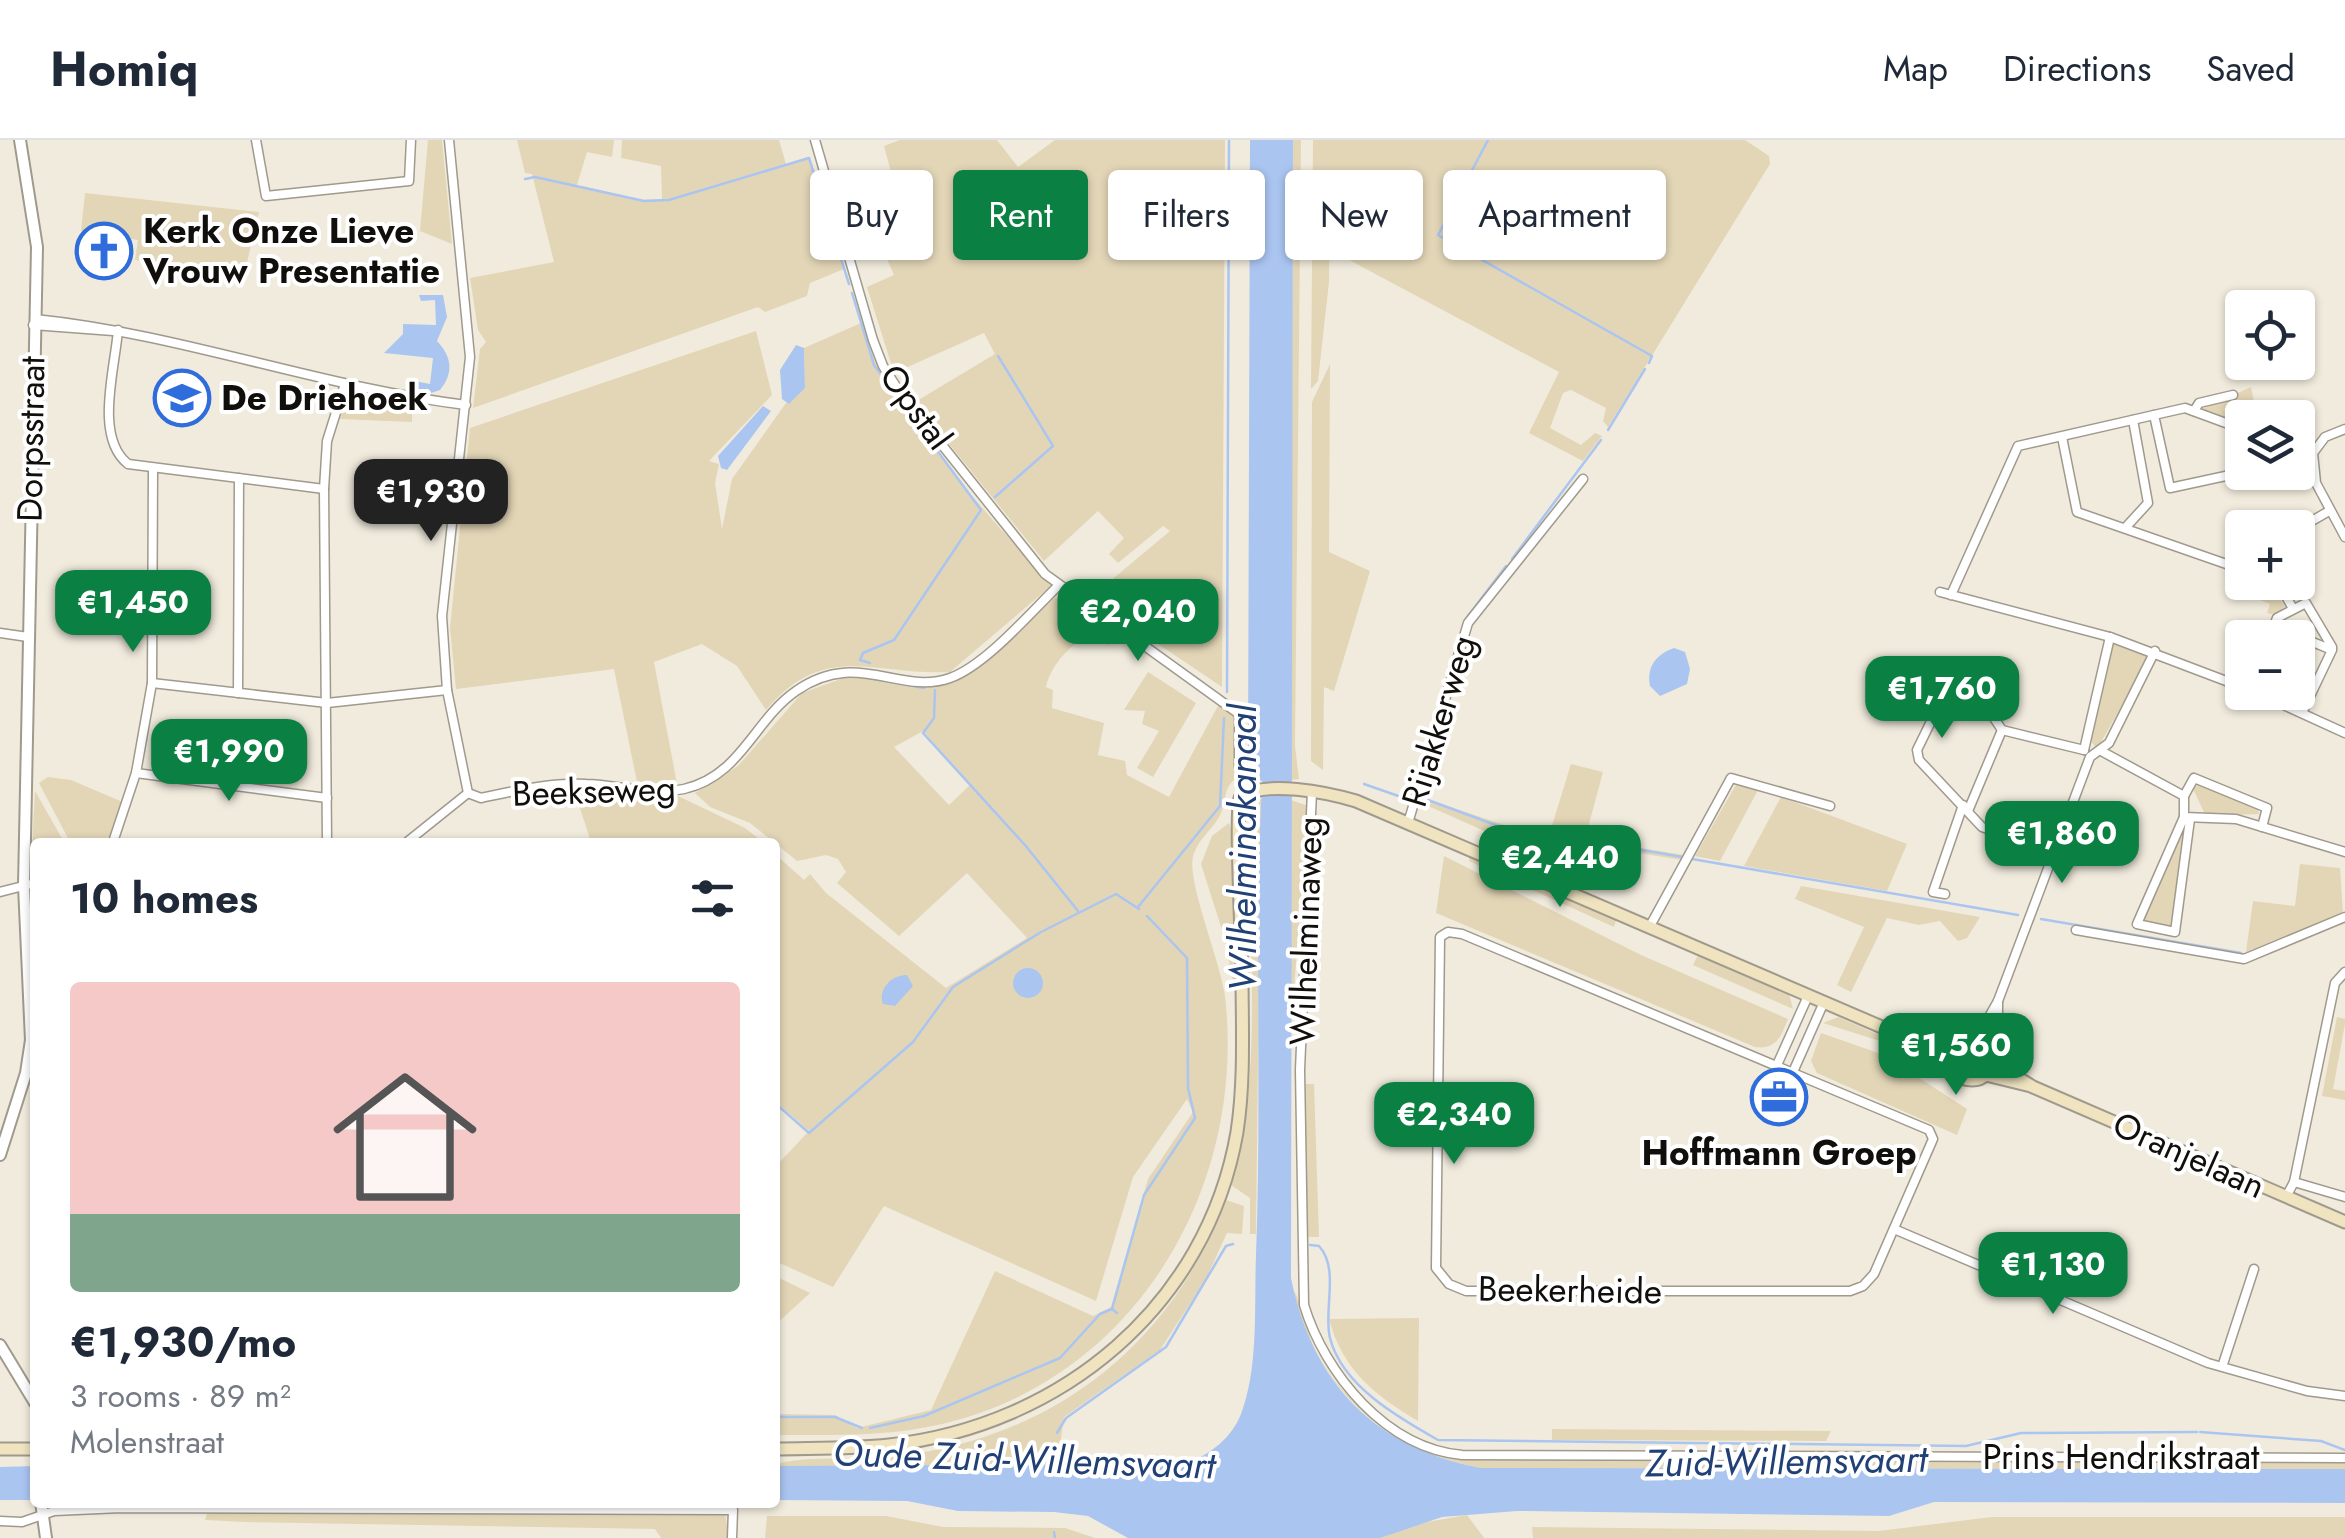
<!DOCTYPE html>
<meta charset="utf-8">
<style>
body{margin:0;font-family:Jost,sans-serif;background:#f2f2f3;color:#1f2937;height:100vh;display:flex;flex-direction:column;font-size:38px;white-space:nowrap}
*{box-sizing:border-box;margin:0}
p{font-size:32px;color:#747a83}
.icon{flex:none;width:55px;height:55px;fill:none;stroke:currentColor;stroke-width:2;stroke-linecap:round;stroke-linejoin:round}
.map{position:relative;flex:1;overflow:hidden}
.details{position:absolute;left:30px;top:698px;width:750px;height:670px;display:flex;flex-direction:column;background:#fff;border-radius:10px;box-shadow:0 2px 8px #0004}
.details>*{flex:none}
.banner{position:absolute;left:810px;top:30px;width:950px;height:90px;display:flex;gap:20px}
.fabs{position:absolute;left:2225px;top:150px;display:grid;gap:20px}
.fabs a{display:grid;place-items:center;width:90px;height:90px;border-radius:10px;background:#fff;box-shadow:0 2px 8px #0004;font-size:50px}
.price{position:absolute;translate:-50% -85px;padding:0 22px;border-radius:20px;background:#0b8043;color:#fff;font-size:32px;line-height:65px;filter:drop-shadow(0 2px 5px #0008)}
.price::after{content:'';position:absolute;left:50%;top:60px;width:30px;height:22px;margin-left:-15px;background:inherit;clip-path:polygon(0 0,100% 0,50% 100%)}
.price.on{background:#222;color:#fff}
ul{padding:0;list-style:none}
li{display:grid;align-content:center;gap:20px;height:530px;padding:0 40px}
li span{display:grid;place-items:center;height:310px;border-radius:10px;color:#555}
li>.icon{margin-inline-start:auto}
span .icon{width:180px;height:180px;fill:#fffc;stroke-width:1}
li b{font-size:42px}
h2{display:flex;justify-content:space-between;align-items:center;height:120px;padding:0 40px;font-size:42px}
.pill{padding:0 35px;border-radius:10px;background:#fff;box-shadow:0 2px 8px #0004;font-size:35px;line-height:90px}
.pill.on{background:#0b8043;color:#fff}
header{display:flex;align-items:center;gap:60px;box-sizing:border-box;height:140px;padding:0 50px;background:#fff;border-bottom:2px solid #e0e1e3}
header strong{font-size:48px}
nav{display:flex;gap:55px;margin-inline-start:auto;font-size:35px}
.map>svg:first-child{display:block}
.green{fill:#e3d6b7;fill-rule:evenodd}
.water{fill:#abc5f1}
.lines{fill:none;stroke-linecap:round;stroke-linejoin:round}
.stream{stroke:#abc5f1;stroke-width:2.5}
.minor-casing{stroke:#9f9a8d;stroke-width:11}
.tertiary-casing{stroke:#9f9a8d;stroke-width:14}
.secondary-casing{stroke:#9f9a8d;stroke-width:15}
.minor{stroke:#fff;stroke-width:8}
.tertiary{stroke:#fff;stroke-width:10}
.secondary{stroke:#efe3c0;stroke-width:11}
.labels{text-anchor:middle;stroke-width:8;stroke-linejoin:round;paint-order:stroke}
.poi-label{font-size:35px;font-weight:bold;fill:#110f0b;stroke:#fff;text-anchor:start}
.street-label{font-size:35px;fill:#110f0b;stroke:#fff}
.water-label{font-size:38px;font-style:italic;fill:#214076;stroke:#fff}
</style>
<header>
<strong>Homiq</strong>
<nav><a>Map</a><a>Directions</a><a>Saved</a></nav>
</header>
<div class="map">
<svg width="2345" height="1398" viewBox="0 0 2345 1398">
<rect width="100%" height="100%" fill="#f1ebdd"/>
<!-- green -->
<g class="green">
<path d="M428,0H442L452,104L420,91Z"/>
<path d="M517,0H614L612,17L587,12L577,45L642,60L662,59L661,26L621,18L622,0H779L786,24L808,17L844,129L810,143L807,156L765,172L758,167L473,268L480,209L486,202L478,190L470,138L554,122L532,34L525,33Z"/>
<path d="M900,0H997L1018,27L1055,0H1225L1222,547L1090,458L1170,391L1163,386L1118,423L1109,414L1124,398L1098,371L1044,421L915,262L995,214L984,193L894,233L867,147L894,135L887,119L896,115L881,72L900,65L884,6Z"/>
<path d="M1293,0H1301L1295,606L1299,639L1291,640Z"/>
<path d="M1313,0H1745L1769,16L1770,24L1608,287L1603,281L1606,268L1571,250L1563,253L1550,288L1581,305L1595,293L1602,296L1583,321L1529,293L1559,232L1338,114L1339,66L1345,44L1404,47L1405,35L1330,33L1329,142L1318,241L1311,249Z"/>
<path d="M85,53L259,72L244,135L135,120L138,100L81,91Z"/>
<path d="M861,183C889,267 990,379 1052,445L950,532C874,536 825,500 766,570L737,526L702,504L654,522L677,644L637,642L614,529L456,549L450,488L470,288L756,191L772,255L709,321L719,324L715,343L722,389L732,339L786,263L805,248L804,208Z"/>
<path d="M1330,224L1329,412L1370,431L1334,551L1324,547L1323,630L1311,621L1312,262Z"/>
<path d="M2251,247L2257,277H2247L2244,264L2223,269L2245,277L2242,284L2202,269Z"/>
<path d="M349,252L412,268V282L340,279Z"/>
<path d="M2242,428V442L2270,443L2285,467L2274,475L2267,473L2270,464L2228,447L2234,432Z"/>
<path d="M1055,458L1068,460L1117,495L1108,505L1092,493C1071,504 1051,524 1046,547L1053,550L1052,568L1104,583L1098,615L1125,621L1127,635L1169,657L1219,564L1233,576L1235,639C1223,649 1227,659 1221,673C1214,689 1198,698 1193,717C1187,742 1220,820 1225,856C1247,1048 1135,1239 942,1284C887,1297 831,1295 775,1295V1268L781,1274L835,1275L857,1288L931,1270L995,1131L1093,1176L1111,1167L1148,1039L1193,972L1187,959L1133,1037L1096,1161L884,1066L833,1147L775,1121V1027L809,991L775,961V714L804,740L810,734L826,753L946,848L1027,798L967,733L899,796L837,743L846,732L838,719L826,715L797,721L750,683L710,667L695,653L738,626L802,553L852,535L925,544L954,543ZM923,591L970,645L949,665L894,607Z"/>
<path d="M2117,503L2146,512L2148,520L2097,609L2089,599L2111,507Z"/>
<path d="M1148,532L1196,563L1153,637L1137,628L1159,591L1142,584L1145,571L1124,570Z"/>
<path d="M1571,624L1603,632L1585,699L1684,715L1682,720L1608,708L1596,742L1544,719L1543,731L1531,726L1536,714L1426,665L1427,659L1510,687L1550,692Z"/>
<path d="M48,637L71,640L125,663L111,702H70L39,643Z"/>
<path d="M1737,643L1758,650L1720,721L1695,716Z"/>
<path d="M2199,643L2257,667L2259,674L2206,676L2193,649Z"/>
<path d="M574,650L678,656L745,688L763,702H591Z"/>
<path d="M35,651L64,702H35V730L31,726Z"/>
<path d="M1781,657L1907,704L1887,751L1744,726Z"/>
<path d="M1261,659L1256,1094H1250V1058L1231,1045C1261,945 1249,843 1252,739C1253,713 1245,687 1252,663Z"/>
<path d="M1291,660L1308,666L1291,889Z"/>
<path d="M1229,683L1233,696L1237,864L1224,796L1201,724L1212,696Z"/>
<path d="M2181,687L2185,688L2173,787L2142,783Z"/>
<path d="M1444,716L1641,815L1788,879C1781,896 1777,910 1755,907L1436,773Z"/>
<path d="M1470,716L1617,777L1614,787L1469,721Z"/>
<path d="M2300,724L2340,728L2343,773L2246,812L2253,761L2295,766Z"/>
<path d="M1801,746L1980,777L1967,798L1958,801L1940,781L1919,785L1887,778L1851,852L1837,845L1864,787L1795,759Z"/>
<path d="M1699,813L1789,854L1793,869L1693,825Z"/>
<path d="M1838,877L1927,916L1823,883Z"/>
<path d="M2337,877L2345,879V884L2333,949L2345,951V960L2322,956Z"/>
<path d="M1821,893L1884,915L1967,969L1957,995L1817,933L1811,921Z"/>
<path d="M1305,944H1314L1319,1097H1304Z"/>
<path d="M1226,1060L1244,1066L1242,1094L1227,1093L1206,1139L1160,1210L1064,1277L1057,1327L775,1326C786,1316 857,1319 879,1318C1042,1305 1168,1213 1226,1060Z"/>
<path d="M775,1136L810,1153L775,1185Z"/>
<path d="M1292,1148C1304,1165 1305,1186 1313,1205C1338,1259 1390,1299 1446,1316L2345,1321V1329L1481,1328C1383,1310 1314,1245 1292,1148Z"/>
<path d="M1419,1178L1418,1281C1375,1256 1342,1229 1329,1179Z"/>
<path d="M1552,1289L1831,1291L1826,1301L1552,1300Z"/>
<path d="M208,1370L725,1373L729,1398H661L655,1389L245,1382L205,1380Z"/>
<path d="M1467,1375L1484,1398H1380L1410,1385Z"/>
<path d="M767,1376H886L943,1387L1065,1388L1095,1398H765Z"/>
<path d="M1992,1377H2345V1398H1533L1532,1387L1879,1391Z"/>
</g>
<!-- water -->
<g class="water">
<path d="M1250,0H1293L1291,1138C1312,1243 1375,1308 1481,1328L2345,1329V1363L1934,1362L1889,1376L1517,1371L1442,1377L1380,1398H1128L1088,1376L1054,1372L958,1371L907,1361L775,1360V1326L1186,1324C1210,1314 1231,1299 1241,1274C1259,1227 1254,1165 1256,1115C1262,957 1254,799 1262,641L1251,636L1248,621Z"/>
<path d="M419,155H443L447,177L437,201C452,217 454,233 440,250L431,253L408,247L409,240L430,244L433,218L384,213L403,194V184L436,185L435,160L421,161Z"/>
<path d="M796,205L804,208L805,248L789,264L782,259L780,230Z"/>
<path d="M763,266L771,271L727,330L721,328L718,316Z"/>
<path d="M1674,508L1685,512L1690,529L1687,544L1660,556L1650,546C1646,526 1657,514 1674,508Z"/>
<circle cx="1028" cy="843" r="15"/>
<path d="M907,835L913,846L895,866L883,864C877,849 893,834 907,835Z"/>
<path d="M35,1326V1354L30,1353V1360H0V1327Z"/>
</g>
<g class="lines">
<!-- stream -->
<g class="stream">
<path d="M1488,0L1438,95L1652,216L1649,223"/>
<path d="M525,39L535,37L644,61L669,60L809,18L849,144"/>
<path d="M852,153L874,225L981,370L894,500L863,513L860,520L870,523"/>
<path d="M1608,290L1645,229"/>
<path d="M995,357L1053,306L998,216"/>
<path d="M1512,419L1601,300"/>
<path d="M1468,476L1506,426"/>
<path d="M869,538L924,548"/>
<path d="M935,550L934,578L923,593L1025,705L1078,771"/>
<path d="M1227,552L1229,0"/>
<path d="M1364,644L1407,659"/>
<path d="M1428,660L1498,686L1541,693"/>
<path d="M1550,694L1682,717"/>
<path d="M1692,719L2018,775"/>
<path d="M1138,767L1220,666L1224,578"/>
<path d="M2041,779L2241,813"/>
<path d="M1043,791L1116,754L1139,769"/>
<path d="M775,963L809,993L913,902L953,847L1041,792"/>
<path d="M1310,1105L1319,1106C1340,1129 1323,1170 1330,1198C1342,1246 1399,1278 1438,1300L1966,1306L2021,1293L2197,1292"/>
<path d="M1112,1169L1144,1055L1195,978L1188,948L1187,818L1147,776"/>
<path d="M775,1277H835L862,1288"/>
<path d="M870,1288L924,1276L1060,1218L1100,1174L1112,1169L1117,1173"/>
<path d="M2200,1292L2321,1301L2345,1310"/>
<path d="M1057,1293L1066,1278L1166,1207L1226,1106L1233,1104"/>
<path d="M1054,1392L1055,1398"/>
</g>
<!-- minor casing -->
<g class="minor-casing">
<g id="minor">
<path d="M256,0L266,56L409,41L411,0"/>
<path d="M449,0L470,217L442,476L447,550L468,653"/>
<path d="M815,0L873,200L883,226L899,251L1045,434L1239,574V626L1247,653"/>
<path d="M35,179C181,194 320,247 466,265"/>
<path d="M33,185L113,191"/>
<path d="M118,190C115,229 94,297 128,324L324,349"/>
<path d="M2194,271L2199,263L2233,255"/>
<path d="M2242,289L2185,268L2154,275L2170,348L2244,332"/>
<path d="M2062,297L2077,372L2232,426L2242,421"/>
<path d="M2298,308L2313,313"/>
<path d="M2313,313L2316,343L2345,397"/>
<path d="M2313,313L2325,297L2345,289"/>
<path d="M2126,387L2148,363L2133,280"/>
<path d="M2298,389L2329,371"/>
<path d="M2278,442L2292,467"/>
<path d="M1940,452L2110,497L2242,547"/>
<path d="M1951,455L2018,306L2154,275"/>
<path d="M0,493L28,497"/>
<path d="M152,543L327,563L447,550"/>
<path d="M2255,552L2345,593"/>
<path d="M238,553L239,338"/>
<path d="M2302,573L2332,510V507L2306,463L2277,478L2274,486L2332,510"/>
<path d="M2084,610L2110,497"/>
<path d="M2103,612L2184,656V677L2236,679L2345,712"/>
<path d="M136,633L327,658"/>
<path d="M1312,651L1300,930L1304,1165C1325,1234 1386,1308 1462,1315L2345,1318"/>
<path d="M468,653L481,658C514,651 552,642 586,644C619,645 652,656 684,649C741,636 754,580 796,551C857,508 899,556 950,538C986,525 1031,472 1059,445"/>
<path d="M2184,656L2194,638L2267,668L2262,687"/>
<path d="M1968,671L2002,590"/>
<path d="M2184,677L2137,784L2175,792L2190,679"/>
<path d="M1408,683L1468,483L1583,339"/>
<path d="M113,702L136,633L152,543L153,329"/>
<path d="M327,702L324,349L327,301L344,247"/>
<path d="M407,702L468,653"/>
<path d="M2054,713L1982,687L1919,620L1917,610L1942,559L1990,572L2002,590L2084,610"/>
<path d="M0,752L35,743"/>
<path d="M1945,754L1933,752L1963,665"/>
<path d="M1650,786L1731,638L1830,666"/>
<path d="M2076,790L2244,819L2345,777"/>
<path d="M1448,792L1462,794L1929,990L1933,999L1874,1134L1863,1146L1850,1151H1466L1449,1144L1436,1128L1440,797Z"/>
<path d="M1977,898L1998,861L2090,617L2109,603L2155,511"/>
<path d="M1987,904L1998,879V861"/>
<path d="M1777,925L1808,856"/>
<path d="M1793,932L1824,862"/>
<path d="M2294,1042L2345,1057"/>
<path d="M2286,1057L2294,1042L2335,843L2345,832"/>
<path d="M1894,1089L2208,1223L2307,1251L2345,1256"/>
<path d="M2223,1224L2254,1129"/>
<path d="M0,1381L22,1382L54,1371L121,1368L733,1370L732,1398"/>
</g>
</g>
<!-- tertiary casing -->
<g class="tertiary-casing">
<g id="tertiary">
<path d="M0,1015L26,933L31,900L24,746L37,107L20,0"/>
<path d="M0,1205L35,1263"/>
<path d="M41,1362L46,1398"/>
</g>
</g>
<!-- secondary casing -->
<g class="secondary-casing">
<g id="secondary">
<path d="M1908,896L1954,906"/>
<circle cx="1972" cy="919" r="21"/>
<path d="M1993,922L2033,947L2345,1082"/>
<path d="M1986,935L2031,946"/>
<path d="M0,1309H35"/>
<path d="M775,1309C813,1308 852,1309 889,1305C1061,1286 1207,1166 1237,992C1245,940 1242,885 1242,832C1242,806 1235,669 1240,658C1264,639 1329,653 1356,661L1898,894L1950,921"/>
</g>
</g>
<!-- minor -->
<use href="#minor" class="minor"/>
<!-- tertiary -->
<use href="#tertiary" class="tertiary"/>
<!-- secondary -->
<use href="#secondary" class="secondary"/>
</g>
<!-- icons -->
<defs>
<g id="church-ring" transform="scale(2.875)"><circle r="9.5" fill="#fff" stroke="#2e6ddb" stroke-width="1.5"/><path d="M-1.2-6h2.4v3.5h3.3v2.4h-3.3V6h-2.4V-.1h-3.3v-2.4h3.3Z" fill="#2e6ddb"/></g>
<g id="school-ring" transform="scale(2.875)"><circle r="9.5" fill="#fff" stroke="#2e6ddb" stroke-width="1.5"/><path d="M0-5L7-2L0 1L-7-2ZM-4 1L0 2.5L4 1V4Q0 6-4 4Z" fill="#2e6ddb"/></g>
<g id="office-ring" transform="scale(2.875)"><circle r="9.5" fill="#fff" stroke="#2e6ddb" stroke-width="1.5"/><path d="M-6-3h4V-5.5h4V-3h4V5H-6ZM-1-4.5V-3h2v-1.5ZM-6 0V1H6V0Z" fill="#2e6ddb"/></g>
</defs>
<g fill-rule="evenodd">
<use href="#church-ring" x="104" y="111"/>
<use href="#school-ring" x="182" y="258"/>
<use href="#office-ring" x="1779" y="957"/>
</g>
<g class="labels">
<!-- poi labels -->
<g class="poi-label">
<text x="143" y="103">Kerk Onze Lieve<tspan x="143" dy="40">Vrouw Presentatie</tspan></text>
<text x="221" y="270">De Driehoek</text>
<text x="1779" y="1025" text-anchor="middle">Hoffmann Groep</text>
</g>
<!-- street labels -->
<g class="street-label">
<text transform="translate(916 267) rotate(54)" y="12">Opstal</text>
<text transform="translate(31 299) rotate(-89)" y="12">Dorpsstraat</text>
<text transform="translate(1439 581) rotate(-73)" y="12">Rijakkerweg</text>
<text transform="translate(594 651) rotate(-2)" y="12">Beekseweg</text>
<text transform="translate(1306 791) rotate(-88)" y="12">Wilhelminaweg</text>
<text transform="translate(2189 1015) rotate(24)" y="12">Oranjelaan</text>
<text transform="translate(1570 1150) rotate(1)" y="12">Beekerheide</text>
<text x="2121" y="1329">Prins Hendrikstraat</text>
</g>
<!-- water labels -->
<g class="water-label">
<text transform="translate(1243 708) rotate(-90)" y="13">Wilhelminakanaal</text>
<text transform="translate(1024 1319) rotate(2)" y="13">Oude Zuid-Willemsvaart</text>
<text transform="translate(1786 1321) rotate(-1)" y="13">Zuid-Willemsvaart</text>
</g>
</g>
</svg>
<div class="fabs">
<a><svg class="icon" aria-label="locate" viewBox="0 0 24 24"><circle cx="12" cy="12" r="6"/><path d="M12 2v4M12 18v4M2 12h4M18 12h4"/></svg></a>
<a><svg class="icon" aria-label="layers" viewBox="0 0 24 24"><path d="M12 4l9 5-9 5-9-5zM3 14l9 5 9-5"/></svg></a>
<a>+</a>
<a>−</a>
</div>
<b class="price on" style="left:431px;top:404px">€1,930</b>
<b class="price" style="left:133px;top:515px">€1,450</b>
<b class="price" style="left:1138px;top:524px">€2,040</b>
<b class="price" style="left:1942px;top:601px">€1,760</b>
<b class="price" style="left:229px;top:664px">€1,990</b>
<b class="price" style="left:2062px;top:746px">€1,860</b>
<b class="price" style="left:1560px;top:770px">€2,440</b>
<b class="price" style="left:1956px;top:958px">€1,560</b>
<b class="price" style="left:1454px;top:1027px">€2,340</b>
<b class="price" style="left:2053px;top:1177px">€1,130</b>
<div class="banner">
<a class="pill">Buy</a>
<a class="pill on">Rent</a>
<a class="pill">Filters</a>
<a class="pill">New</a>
<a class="pill">Apartment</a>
</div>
<section class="details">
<h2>10 homes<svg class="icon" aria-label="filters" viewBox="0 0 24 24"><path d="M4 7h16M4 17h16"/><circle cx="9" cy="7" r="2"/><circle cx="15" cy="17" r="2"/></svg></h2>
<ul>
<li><span style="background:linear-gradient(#f6c9c9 75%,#7fa58c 0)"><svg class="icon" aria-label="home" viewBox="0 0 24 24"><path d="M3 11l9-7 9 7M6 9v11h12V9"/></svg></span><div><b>€1,930/mo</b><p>3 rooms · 89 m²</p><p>Molenstraat</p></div></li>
</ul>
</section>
</div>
